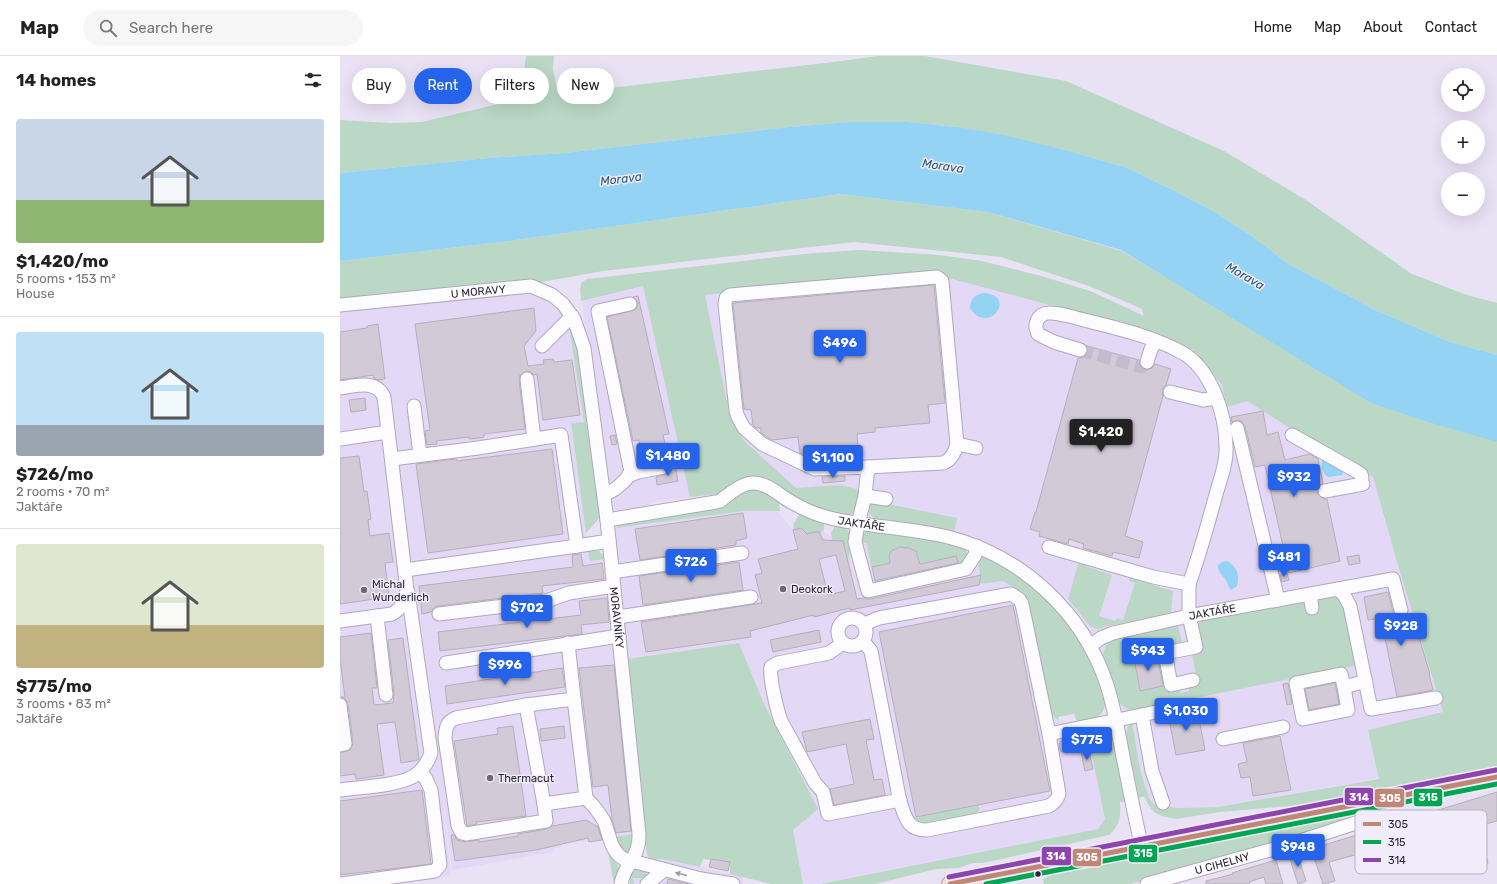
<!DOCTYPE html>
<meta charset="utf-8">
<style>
body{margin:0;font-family:Rubik,sans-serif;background:#f6f6f6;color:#222;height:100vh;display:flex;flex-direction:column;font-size:15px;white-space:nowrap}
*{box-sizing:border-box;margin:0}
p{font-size:13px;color:#767676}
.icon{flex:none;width:22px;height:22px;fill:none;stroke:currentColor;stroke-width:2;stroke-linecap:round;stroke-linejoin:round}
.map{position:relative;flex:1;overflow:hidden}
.drawer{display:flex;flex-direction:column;background:#fff;width:340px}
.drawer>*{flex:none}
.hud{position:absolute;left:12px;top:12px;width:380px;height:36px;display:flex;gap:8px}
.buttons{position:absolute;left:1101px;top:12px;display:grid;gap:8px}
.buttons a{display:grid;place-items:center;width:44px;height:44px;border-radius:50%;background:#fff;box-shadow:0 4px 16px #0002;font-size:20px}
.price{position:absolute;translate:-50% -34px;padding:0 9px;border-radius:4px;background:#2563eb;color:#fff;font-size:13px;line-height:26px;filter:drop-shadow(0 1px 2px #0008)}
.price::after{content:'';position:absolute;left:50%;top:24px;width:12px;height:9px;margin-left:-6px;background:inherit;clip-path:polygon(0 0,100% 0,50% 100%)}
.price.selected{background:#222;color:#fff}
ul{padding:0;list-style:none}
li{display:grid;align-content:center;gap:8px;height:212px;padding:0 16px}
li+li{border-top:1px solid #e0e0e0}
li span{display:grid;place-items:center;height:124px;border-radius:4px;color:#555}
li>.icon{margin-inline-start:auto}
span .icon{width:72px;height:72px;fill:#fffc;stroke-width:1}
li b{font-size:17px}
h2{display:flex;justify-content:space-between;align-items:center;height:48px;padding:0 16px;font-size:17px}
.chip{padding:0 14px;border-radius:18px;background:#fff;box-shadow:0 4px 16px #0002;font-size:14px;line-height:36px}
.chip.selected{background:#2563eb;color:#fff}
header{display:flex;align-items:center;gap:24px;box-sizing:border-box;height:56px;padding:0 20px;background:#fff;border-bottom:1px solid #e0e0e0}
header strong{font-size:19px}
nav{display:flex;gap:22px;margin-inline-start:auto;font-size:14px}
.search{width:280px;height:36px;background:#f6f6f6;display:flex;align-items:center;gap:10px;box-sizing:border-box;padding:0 14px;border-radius:22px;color:#767676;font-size:15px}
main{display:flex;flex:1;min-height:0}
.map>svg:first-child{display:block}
.built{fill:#e4d8f7}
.green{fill:#bad8c5}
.water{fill:#95d3f4}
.building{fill:#d3cad8;stroke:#b6aebc;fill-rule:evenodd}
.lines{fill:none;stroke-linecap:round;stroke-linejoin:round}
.minor-tunnel{stroke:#c3bcce;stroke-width:13;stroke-dasharray:13 6;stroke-linecap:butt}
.minor-casing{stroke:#afa9b8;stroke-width:15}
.major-casing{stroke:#af9f96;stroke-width:18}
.minor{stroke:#fcfbfe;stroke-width:13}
.major{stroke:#ece2db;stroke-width:16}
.bus-1-casing{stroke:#f1ecfa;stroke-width:8}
.bus-2-casing{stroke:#f1ecfa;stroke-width:8}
.bus-3-casing{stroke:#f1ecfa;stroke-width:8}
.bus-1{stroke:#c08777;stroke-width:5}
.bus-2{stroke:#00a651;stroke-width:5}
.bus-3{stroke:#8e44ad;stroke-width:5}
.oneway{fill:#9e9ba3}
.poi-dot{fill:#6e6877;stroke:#f1ecfa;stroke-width:1.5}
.bus-dot{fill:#2b2633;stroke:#f1ecfa;stroke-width:1.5}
.labels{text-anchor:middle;stroke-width:3;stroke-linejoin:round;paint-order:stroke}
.street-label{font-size:11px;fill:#2b2633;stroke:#f1ecfa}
.poi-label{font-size:11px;fill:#2b2633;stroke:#f1ecfa;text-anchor:start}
.water-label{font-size:12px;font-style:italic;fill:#25576c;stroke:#f1ecfa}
.key{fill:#f1ecfa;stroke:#b6b1be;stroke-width:1}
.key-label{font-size:11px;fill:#2b2633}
.line-badge{stroke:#f1ecfa;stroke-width:1.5}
.badge-label{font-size:11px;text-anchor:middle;font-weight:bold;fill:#fff}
</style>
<header>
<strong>Map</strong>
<div class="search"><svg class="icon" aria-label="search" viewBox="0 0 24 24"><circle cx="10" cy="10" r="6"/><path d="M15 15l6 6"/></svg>Search here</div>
<nav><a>Home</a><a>Map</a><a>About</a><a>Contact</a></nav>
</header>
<main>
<section class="drawer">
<h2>14 homes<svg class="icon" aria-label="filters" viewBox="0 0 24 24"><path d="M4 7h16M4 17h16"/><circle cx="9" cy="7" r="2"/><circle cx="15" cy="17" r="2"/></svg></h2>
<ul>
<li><span style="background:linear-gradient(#c9d6e8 65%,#8fb573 0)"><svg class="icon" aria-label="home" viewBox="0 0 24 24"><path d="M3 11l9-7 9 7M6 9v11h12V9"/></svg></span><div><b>$1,420/mo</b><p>5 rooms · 153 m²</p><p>House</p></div></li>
<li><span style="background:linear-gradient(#bfe0f5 75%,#9aa5b1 0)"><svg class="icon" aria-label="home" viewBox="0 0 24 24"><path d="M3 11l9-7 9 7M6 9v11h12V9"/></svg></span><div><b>$726/mo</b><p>2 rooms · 70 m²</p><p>Jaktáře</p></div></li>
<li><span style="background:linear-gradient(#dfe7d0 65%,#c2b280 0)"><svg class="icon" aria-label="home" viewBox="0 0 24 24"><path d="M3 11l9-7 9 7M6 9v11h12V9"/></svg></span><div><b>$775/mo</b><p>3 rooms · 83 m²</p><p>Jaktáře</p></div></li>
</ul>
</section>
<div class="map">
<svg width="1157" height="828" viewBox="0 0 1157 828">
<rect width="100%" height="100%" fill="#e9e2f5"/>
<!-- built -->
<g class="built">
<path d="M518,194L599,199L642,205L672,212L750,235L793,254L1028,393L1033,421L1059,513L1104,657L1028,674L1040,722L878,751L840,752L815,749L809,741L800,713L798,699L788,691L779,647L772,623L764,604L741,565L717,536L697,518L669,498L641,486L502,458L462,447L385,437L314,446L303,453L272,455L242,245L300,217Z"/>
<path d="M188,235L201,239L219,253L229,270L244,366L231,368L250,504L264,503L293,778L248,786V784L221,789V791L214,792V796L112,814L101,725L111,820L58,828H0V255Z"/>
<path d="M403,455H437L453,474L483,475L491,481L589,494L617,500L640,507L641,516L639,528L663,524L685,538L711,657L718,665L723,664L730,693L750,689L765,763L758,773L479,828H463L430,661L424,648L287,603L273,477L275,472Z"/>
<path d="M308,799L403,821V828H294L293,821Z"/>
</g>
<!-- green -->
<g class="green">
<path d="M186,0H214L213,13L218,38L502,5L537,0H585L726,25L884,95L966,144L1072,218L1127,239L1157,247V299L1110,286L1035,254L947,207L912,180L873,155L831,133L787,112L729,95L617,71L568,66H509L449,71L224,97L148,102L0,117V64L51,67L82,66L180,43Z"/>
<path d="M501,138L648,156L782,195L820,218L1139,380L1157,386V710L961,749L880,756L836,763L822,760L814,756L809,750L804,740L799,742L786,679L788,671L792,666L800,713L809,742L815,749L839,752L878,751L1039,723L1028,674L1103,656L1059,513L1033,421L964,381L907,345L887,351L882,329L853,294L844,290L815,278L789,270L586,216L365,239L389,356L404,385L456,432L499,429L517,433C521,438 519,445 517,450C516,455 510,459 506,460C499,461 467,450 461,446C451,440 441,433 432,426L385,437L350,441L303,230L241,245L240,234L241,227L247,223L464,198L518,194L599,199L642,205L701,220L750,235L804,260L802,253L749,230L661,201L514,186L263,215L196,227L0,246V205L169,185Z"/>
<path d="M231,269L243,310L262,458L256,466L246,477L231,367L244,366L229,270Z"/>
<path d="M410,433C422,434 430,439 439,446L440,455H403L276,472L281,466Z"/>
<path d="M533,445L617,462L614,477L538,465L529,457L530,447Z"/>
<path d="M460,457L484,466V473L481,477L464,478L453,474L454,467Z"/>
<path d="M495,470C502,471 507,472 511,478L508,509L502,485L492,484L491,477Z"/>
<path d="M526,475L598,485L625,492L628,498L619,512L615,500L551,513L549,507L531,511L527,487L521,486V481Z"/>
<path d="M248,494L259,495L265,502L268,522H266L264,503L250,505Z"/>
<path d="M641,500C651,502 660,509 669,514C712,540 747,583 762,632C764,641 768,650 761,658C756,664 746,664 738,665L736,664L734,658L718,661L719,665L711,658L685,538L663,525L639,528L640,518L638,503Z"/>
<path d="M739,505L748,507L747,511L772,519L759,560L775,565L777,562L783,564L795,527L789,525V522L833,535L831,557L763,571C760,575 754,572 750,570L728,543Z"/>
<path d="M993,540H998L1003,546L1019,609L795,654H788L779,647L772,623L764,604L763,598L766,589L776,582L838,570L842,586L841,588L820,592V597L794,602L800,635L824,630L831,634L839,633L840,637L849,635L848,631L857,623L852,598L857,597V569L861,565Z"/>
<path d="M399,587L424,648L478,753L453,774L463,828H431L390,818V807L363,803L360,811L323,803H311L307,799L287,603Z"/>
<path d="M758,673L768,678L773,683L785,746H780C781,760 780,770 769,779L643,807H633L619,812L596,813L535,828H480L758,773L765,763L747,675Z"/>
<path d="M639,748V754L636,758L581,770L574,762L577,760Z"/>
<path d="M1023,754L1025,761L864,810L790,828H704L703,823L721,814Z"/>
<path d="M295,778L290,795L286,798L283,797L274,781Z"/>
<path d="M267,791L279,812L276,828H274Z"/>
<path d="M297,813L306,815L309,818L308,820L306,822H293L294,828H290C290,820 290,817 297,813Z"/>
</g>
<!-- water -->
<g class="water">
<path d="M509,66H568L617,71L664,79L729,95L787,112L831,133L873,155L912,180L947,207L1035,254L1110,286L1157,299V386L1085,365L1031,347L781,194L648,156L501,138L169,185L0,205V117L148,102L224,97L449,71Z"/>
<path d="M643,237C679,239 648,281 630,252C630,244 634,239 643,237Z"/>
<path d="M982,401L1002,414L1003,419L988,421L985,419L982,412Z"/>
<path d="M887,505C897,510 900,519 897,530L891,534C888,531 888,527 885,523C880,516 871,508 887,505Z"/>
</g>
<!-- building -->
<g class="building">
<path d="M594,229L605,347L588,349L590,367L535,372V376L517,378L518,392L460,397L458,381L432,384L421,377V372H416L413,369L411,354L404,353L393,247Z"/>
<path d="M298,240L329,378L323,379L328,402L327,404L322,403L302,407L303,404L299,384L293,385L267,261L295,254L297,251L298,247L293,241Z"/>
<path d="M194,252L196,275L184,290L188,310L204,308L203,304L213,303L214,306L232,304L240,359L203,364L197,318L194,319L191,316L186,315L180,319L179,324L185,373L144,378V381L139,382L129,383V381L96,385L97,388L87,389L85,375L90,374L75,268Z"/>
<path d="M38,268L45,323L38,324L34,322L33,319L0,324V276L27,272V270Z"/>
<path d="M747,290L799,304L801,311L805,314L812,312L815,308L831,313L826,329L822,334L823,340L785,480L803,486L799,502L773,496L772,500L743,492L744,488L729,483L728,488L699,480L700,476L690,473L695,456H696L738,302L746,300L748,296Z"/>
<path d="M25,342L26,354L11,356L9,344Z"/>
<path d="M923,355L927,379L938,376L945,404L970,398L978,403L983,427L978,432L977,437L982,442L987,443L1000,505L949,517L925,409L915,411L905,370L900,364L892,366L891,361Z"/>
<path d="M275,379L277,388L272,389L270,380Z"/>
<path d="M212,393L223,478L88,497L76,408L116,403L117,405Z"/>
<path d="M19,400L24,436L27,435L31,463L28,464L30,480L49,477L53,506L45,507L49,541L0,548V402Z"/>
<path d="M332,409H335L338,425L317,429L316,421L329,417L331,414Z"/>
<path d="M505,420V425L483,427L482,421Z"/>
<path d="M403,457L407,482L396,485V489L300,504L295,473Z"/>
<path d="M461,472L467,478L476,476H479L483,484L503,485L517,543L524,542L530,543L641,519L639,529L510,554V552L474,561V559L410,575L411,581L306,596L301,566L422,547L415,519L422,517L418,503L458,493L453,474ZM496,499L505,535L488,539L479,503Z"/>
<path d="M559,491L569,492L577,496V500L580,508L616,500L618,507L535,525L532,511L550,507L549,499L551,495Z"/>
<path d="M241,498L243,510L262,507L264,523L202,530L203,537L98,550L94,551L91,556L82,558L79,530L233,511L232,499Z"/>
<path d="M1019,499L1020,507L1009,509L1007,501Z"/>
<path d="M399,506L403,534L303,549L299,520Z"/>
<path d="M947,517L949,524L942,526L940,519Z"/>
<path d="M1048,536L1053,556L1056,561L1063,562L1067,558H1072L1090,618H1089L1093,634L1057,641L1041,562L1028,564L1024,541Z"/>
<path d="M267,542L269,566L241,569L242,578L100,595L98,576L241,559L239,545Z"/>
<path d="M673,549L710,735L576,761L539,576Z"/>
<path d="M479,574L481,586L433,596L430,584Z"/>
<path d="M31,577L37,632H32L34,649L53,647L54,638L48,584L63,582L79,703L78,704L61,707L55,666L37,668L44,719L16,723L15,718L0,720V697L10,694L13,687L8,648L6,644L1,641H5L0,603V581Z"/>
<path d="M817,597L823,630L800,635L794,602Z"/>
<path d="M274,609L291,775L276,777L272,763L268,729L253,731L239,612Z"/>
<path d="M222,612L225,631L107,648L105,630Z"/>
<path d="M948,627L952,648L947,649L943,628Z"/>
<path d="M995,627L999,648L969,654L965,633Z"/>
<path d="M857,652L865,694L836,699L828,658L829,657Z"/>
<path d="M530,663L534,683L526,684L534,724L542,723L545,739L494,749L490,733L514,728L506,688L467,696L462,676Z"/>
<path d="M173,670L186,760L136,766L137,768L127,770L114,685L158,678L157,672Z"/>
<path d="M224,670L225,682L201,685L200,673Z"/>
<path d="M940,680L951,734L913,740L910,721L901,722L898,708L907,706L903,687Z"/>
<path d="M727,684L729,695L721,696L719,689L721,685Z"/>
<path d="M749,695L753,713L745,715L741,696Z"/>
<path d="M82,734L91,808L0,819V745Z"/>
<path d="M1157,736V765L1118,775L1119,781L1092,789L1094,795L1072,802L1074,810L1062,813L1060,808L1043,813L1042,810L1020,816L1015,799L989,806L995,825L983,828L971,793Z"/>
<path d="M246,764L258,771L262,784L249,786L248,782L196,794L115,805L111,779H114L117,784L124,786L139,784V786L178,780V778L207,773L212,770Z"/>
<path d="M1144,792L1148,807L1134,810L1131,795Z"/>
<path d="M957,797L966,825L958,828L949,800Z"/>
<path d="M371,803L390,806L388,815L369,811Z"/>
<path d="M936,804L943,828H926L924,821L909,826L910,828H866V825L893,818L892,817Z"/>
<path d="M328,823L348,828H327Z"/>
</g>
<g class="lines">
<!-- minor-tunnel -->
<path class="minor-tunnel" d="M740,294L802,311L807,306"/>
<!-- minor casing -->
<g class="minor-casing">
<g id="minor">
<path id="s1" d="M0,249L191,230L212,239L223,248L234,263L244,292L267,464L299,778C300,802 284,808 281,828"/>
<path d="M202,290L232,260"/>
<path d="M807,306L811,293L816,285"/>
<path d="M187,323L194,383"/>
<path d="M0,332C15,330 36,323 44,341L67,534C66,545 62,552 52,558L0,565"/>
<path d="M830,336L863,344L876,342"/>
<path d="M74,350L80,399"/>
<path d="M897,372L938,544"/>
<path d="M952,379L1016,415L1021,418L1022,422"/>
<path d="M0,383L48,376"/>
<path d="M617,388L602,225L597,221L390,239L386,242L385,248L396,355L398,361L404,372L422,388L475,413L528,411L525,440L518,468L515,486L528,535L626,513L635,499L637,490"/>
<path d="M52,403L138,392L221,379L237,490L65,514"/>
<path d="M528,411L603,407C612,404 615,396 617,388L636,392"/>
<path d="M288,420L298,416L324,411"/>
<path d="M985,435L1023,428"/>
<path d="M264,438C274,436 286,425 291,416L258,255L290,248"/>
<path d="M525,440L546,443"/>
<path id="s2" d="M267,464L376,446L380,445C388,439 398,430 407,428C425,423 439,440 453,447C465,454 480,460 494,463C532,471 570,472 608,481C682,500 743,556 767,629C775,654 779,680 784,706C790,735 795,763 802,791"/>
<path d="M237,490L269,485"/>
<path d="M709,491L813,521L849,528C860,498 868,467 877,435C881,421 887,406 886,391C886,358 871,312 841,296C809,278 765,270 729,260C719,258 702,252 697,265C695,270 696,273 698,278L714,286L740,294"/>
<path d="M272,516L402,497"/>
<path d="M849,528V560L856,591L825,597L831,629L853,624"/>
<path d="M998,533L1004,539L1010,550L1031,653L1096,642"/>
<path d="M970,538L972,552"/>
<path d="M99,558L206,545L229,537L274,530"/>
<path d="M37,560L46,639"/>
<path d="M278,561L411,541"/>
<circle cx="512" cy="576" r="14"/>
<path d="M524,568L539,562L671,538L679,543L682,548L709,678L821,655"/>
<path d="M523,585L531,595L560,746C566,762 567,774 587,774L709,750C715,746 717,744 719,738L709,678"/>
<path d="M228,587L234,643"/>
<path d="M503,587L489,597L438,607L431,611C429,621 437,654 441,665L475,727L483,736L488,758L560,744"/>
<path id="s3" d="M750,590L761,582L773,577L849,560L1053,523L1061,554"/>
<path d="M106,607L279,580"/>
<path d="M1004,631L1001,618L956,627L963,663L1008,654L1004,631L1026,625"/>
<path d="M0,649L5,688L0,689"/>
<path d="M186,649L204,748"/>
<path d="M802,659L812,715L823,747"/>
<path d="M883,683L943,671"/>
<path d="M0,734C20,731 58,730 74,720C82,715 88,706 91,697L68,536"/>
<path d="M246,742L204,748L206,765L126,778L122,777L118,770L105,682C106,672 106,666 116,662L186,649L234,643L246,742C253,749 259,756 264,765C270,779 270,795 284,803L361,823L393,828"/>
<path d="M2,828L95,815L100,809L91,734L86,723L80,715"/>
<path d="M307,828L324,814"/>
<path id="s4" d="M807,828L945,790L1028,763L1037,755L1038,745"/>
</g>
</g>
<!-- major casing -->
<g class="major-casing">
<path id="major" d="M610,828L1157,721"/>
</g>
<!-- minor -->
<use href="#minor" class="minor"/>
<!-- major -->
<use href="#major" class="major"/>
<!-- bus-1 casing -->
<g class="bus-1-casing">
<path id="bus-1" d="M610,828L1157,721"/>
</g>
<!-- bus-2 casing -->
<g class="bus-2-casing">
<path id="bus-2" d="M646,828L1157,728"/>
</g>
<!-- bus-3 casing -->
<g class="bus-3-casing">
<path id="bus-3" d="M609,821L1156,714"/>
</g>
<!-- bus-1 -->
<use href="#bus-1" class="bus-1"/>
<!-- bus-2 -->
<use href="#bus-2" class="bus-2"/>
<!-- bus-3 -->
<use href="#bus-3" class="bus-3"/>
</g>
<!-- one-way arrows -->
<defs><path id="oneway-solid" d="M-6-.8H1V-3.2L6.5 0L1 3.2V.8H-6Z"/></defs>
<use class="oneway" href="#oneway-solid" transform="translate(341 818) rotate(-166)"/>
<!-- markers -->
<g class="poi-dot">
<circle cx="443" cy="533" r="4"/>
<circle cx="24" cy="534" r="4"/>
<circle cx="150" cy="722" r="4"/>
</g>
<circle class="bus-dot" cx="698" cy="818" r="3.5"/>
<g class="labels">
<!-- street labels -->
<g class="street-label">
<text dy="4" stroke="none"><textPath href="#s1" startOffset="139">U MORAVY</textPath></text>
<text dy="4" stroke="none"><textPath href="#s2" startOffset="270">JAKTÁŘE</textPath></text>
<text dy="4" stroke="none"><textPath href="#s3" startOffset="128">JAKTÁŘE</textPath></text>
<text dy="4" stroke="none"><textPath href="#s1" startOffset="550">MORAVNÍKY</textPath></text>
<text dy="4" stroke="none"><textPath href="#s4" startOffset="78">U CIHELNY</textPath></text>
</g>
<!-- poi labels -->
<g class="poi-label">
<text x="32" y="532">Michal<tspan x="32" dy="13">Wunderlich</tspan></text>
<text x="451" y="537">Deokork</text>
<text x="158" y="726">Thermacut</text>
</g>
<!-- water labels -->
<g class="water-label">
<text transform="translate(603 110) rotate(8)" y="4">Morava</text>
<text transform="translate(281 123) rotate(-7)" y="4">Morava</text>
<text transform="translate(905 220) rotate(30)" y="4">Morava</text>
</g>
</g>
<!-- legend -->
<rect x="1015" y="754" width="132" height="64" rx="6" class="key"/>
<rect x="1023" y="766" width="18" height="4" fill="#c08777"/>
<rect x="1023" y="784" width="18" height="4" fill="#00a651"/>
<rect x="1023" y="802" width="18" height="4" fill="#8e44ad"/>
<g class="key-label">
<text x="1048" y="772">305</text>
<text x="1048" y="790">315</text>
<text x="1048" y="808">314</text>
</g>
<g class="line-badge">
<rect x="1004" y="731" width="30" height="19" rx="4" fill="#8e44ad"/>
<rect x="1073" y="732" width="30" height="19" rx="4" fill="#00a651"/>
<rect x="1034" y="732" width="31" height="20" rx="4" fill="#c08777"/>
<rect x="788" y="788" width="30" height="19" rx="4" fill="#00a651"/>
<rect x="701" y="790" width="31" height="20" rx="4" fill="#8e44ad"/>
<rect x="732" y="792" width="30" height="19" rx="4" fill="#c08777"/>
</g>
<g class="badge-label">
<text x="1019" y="745">314</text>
<text x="1088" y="745">315</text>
<text x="1050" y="746">305</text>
<text x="803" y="801">315</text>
<text x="716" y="804">314</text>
<text x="747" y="805">305</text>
</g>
</svg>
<div class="buttons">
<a><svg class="icon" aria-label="locate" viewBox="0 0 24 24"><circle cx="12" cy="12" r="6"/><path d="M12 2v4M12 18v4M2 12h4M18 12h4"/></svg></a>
<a>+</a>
<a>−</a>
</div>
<b class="price" style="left:500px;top:308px">$496</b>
<b class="price selected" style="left:761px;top:397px">$1,420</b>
<b class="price" style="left:328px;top:421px">$1,480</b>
<b class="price" style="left:493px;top:423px">$1,100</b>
<b class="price" style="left:954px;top:442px">$932</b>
<b class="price" style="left:944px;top:522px">$481</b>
<b class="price" style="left:351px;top:527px">$726</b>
<b class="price" style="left:187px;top:573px">$702</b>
<b class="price" style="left:1061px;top:591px">$928</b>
<b class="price" style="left:808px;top:616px">$943</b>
<b class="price" style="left:165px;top:630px">$996</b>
<b class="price" style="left:846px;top:676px">$1,030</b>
<b class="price" style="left:747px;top:705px">$775</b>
<b class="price" style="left:958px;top:812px">$948</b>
<div class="hud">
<a class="chip">Buy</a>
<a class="chip selected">Rent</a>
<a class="chip">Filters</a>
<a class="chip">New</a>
</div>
</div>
</main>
